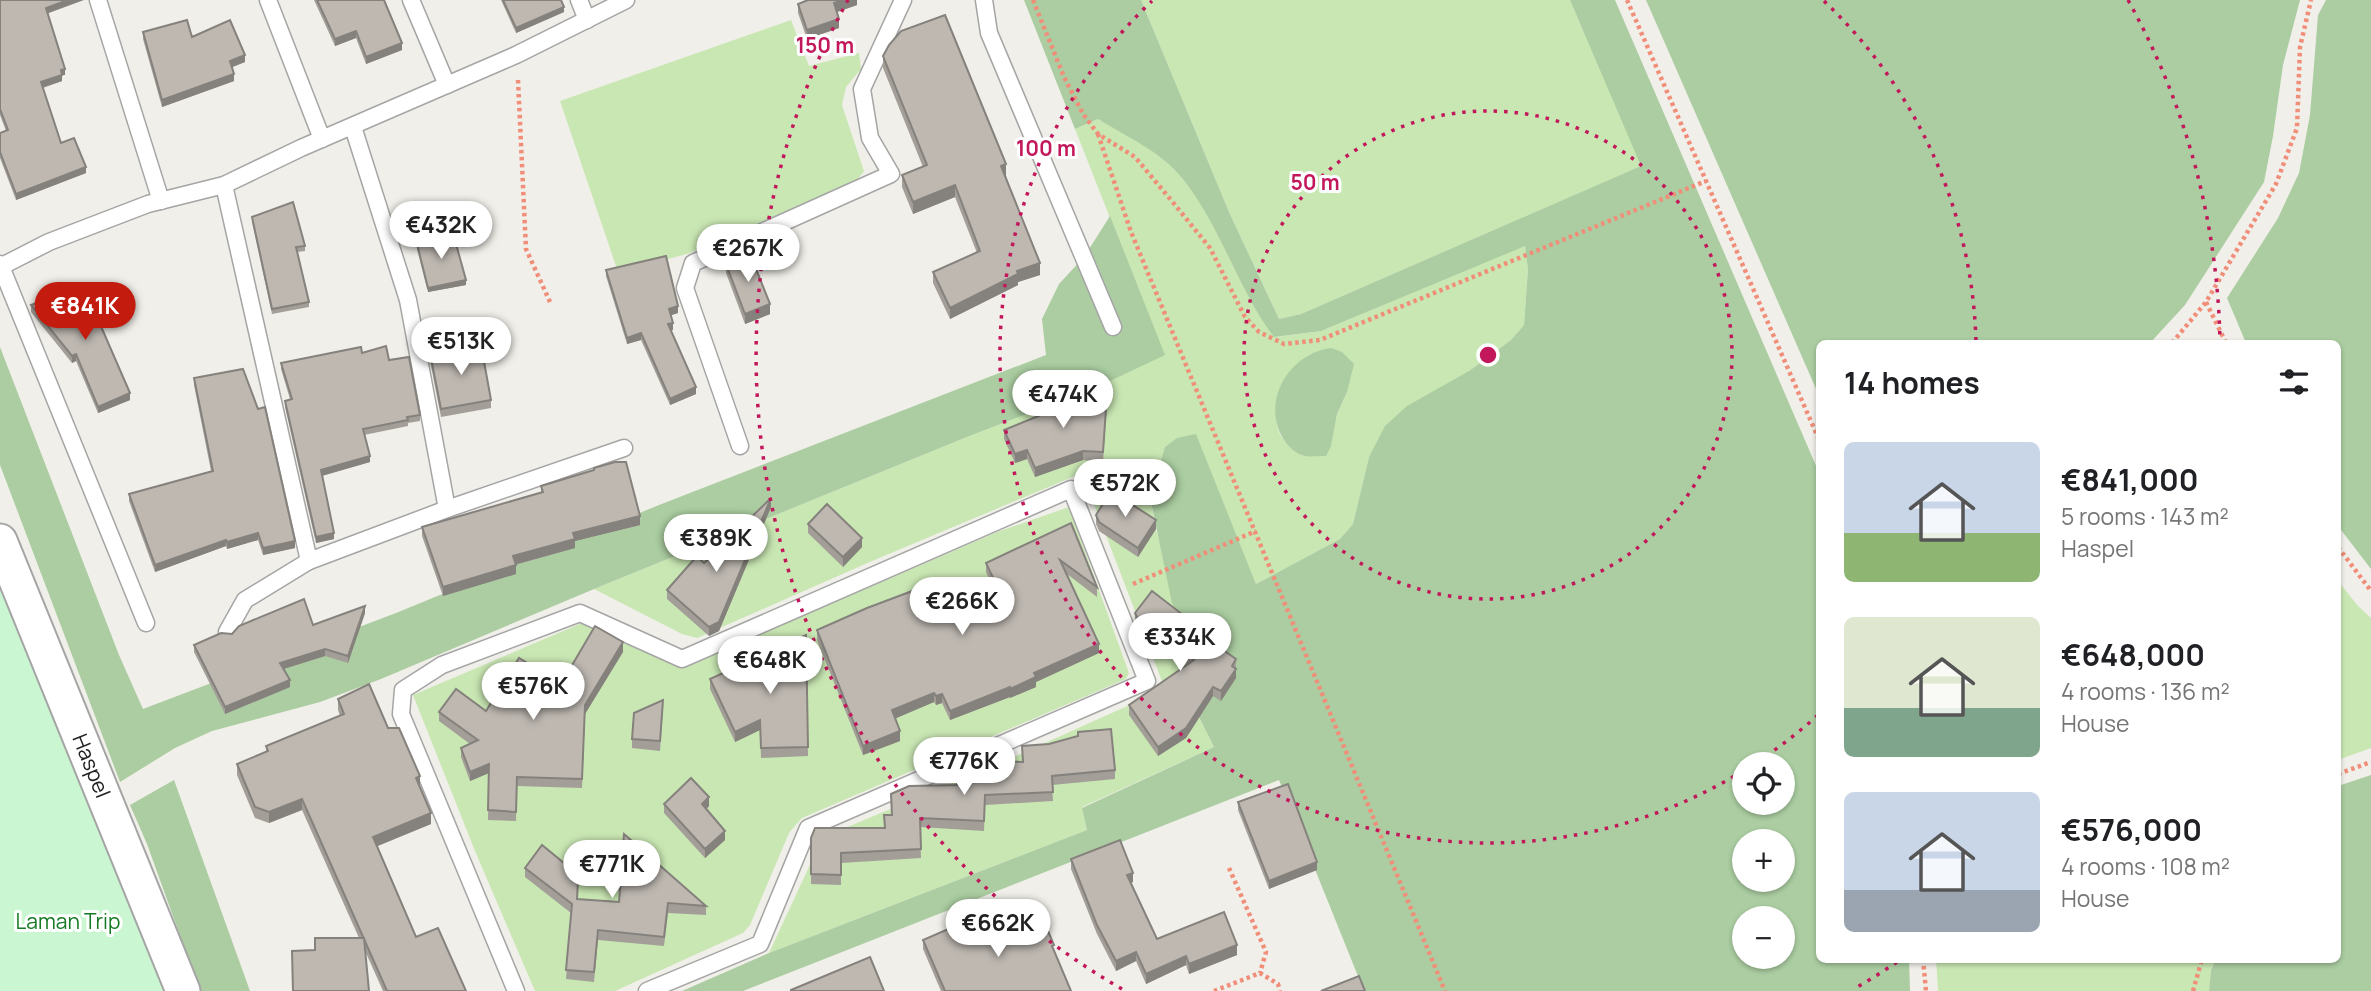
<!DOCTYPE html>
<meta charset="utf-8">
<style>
body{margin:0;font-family:Manrope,sans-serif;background:#f6f6f6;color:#202124;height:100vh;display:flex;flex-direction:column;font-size:26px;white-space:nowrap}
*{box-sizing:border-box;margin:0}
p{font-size:23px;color:#757577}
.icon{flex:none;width:38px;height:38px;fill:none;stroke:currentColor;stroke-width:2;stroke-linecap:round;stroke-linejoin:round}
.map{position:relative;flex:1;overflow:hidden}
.panel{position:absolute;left:1816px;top:340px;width:525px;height:623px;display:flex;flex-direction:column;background:#fff;border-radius:10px;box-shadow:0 2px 5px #0004}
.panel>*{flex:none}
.buttons{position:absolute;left:1732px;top:752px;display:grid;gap:14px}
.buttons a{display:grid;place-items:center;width:63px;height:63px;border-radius:50%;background:#fff;box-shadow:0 2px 5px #0004;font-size:35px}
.price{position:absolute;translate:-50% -60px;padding:0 16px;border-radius:24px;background:#fff;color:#222;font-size:23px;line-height:46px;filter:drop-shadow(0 2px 4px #0008)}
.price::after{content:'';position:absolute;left:50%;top:42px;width:21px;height:16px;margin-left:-10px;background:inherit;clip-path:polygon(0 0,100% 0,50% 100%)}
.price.on{background:#c41b0f;color:#fff}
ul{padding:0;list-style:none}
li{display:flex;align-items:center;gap:21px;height:175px;padding:0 28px}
li span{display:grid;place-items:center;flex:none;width:196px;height:140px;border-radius:10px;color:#555}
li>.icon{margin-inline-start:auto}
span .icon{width:84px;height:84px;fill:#fffc;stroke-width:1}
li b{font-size:30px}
h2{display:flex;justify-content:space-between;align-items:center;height:84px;padding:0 28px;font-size:30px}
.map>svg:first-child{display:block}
.grass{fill:#c9e7b3;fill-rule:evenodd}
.forest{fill:#abcda1;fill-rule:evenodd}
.park{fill:#caf6d1}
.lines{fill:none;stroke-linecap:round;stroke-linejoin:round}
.service-casing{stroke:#a5a5a5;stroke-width:19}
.minor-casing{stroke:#a5a5a5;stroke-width:37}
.path{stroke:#f08e7a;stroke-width:4.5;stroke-dasharray:3.5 3.5;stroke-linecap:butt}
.service{stroke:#fff;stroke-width:16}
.minor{stroke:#fff;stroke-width:33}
.wall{fill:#a39e98}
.shaded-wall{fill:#85817c}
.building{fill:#beb8b1;stroke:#85817c;stroke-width:2}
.ring{fill:none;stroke:#c2185b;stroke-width:3.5;stroke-dasharray:3.5 7}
.labels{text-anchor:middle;stroke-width:6;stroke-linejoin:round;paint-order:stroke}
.street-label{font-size:21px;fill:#212121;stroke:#fff}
.park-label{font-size:21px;fill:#147a23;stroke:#fff}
.centre{fill:#c2185b;stroke:#fff;stroke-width:3.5}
.ring-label{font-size:21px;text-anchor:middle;font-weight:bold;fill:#c2185b;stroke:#fff;stroke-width:6;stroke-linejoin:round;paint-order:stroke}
</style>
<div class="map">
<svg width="2371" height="991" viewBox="0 0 2371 991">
<rect width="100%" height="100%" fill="#f1efe9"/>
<!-- grass -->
<g class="grass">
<path d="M1141,0H1570L1642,166L1301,314L1279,319L1229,212Z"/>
<path d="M791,20L809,66L859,53L861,69L846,87L842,105L864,171L853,185L687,254L618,272L560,101Z"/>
<path d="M1098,119C1128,137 1159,150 1182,178C1222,225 1237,289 1275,337L1321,331L1525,245L1528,269L1524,325L1511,340L1469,371L1369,457L1353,524L1340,539L1256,584L1196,435L1158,467L1150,497L1156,530L1187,631L1186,674L1198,715L1214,747L1082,807L1087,830L769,953L820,843L838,831L1007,760L1165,689L1082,473L872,561L697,638L682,634L594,589L967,437L1104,384L1164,355L1075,129ZM1347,392L1337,414L1331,445L1303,456C1277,441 1273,425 1278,397Z"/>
<path d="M1069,507L1129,673L1126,679L802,818L789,833L750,925L743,933L615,991H535L475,851L413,695L589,620L683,668L997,532Z"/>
<path d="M2338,581L2358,606L2371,618V748L2338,760Z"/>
<path d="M1936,959H2216L2211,970L2209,991H1938Z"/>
</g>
<!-- forest -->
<g class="forest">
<path d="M1024,0H1141L1229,212L1279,319L1301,314L1641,166L1570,0H1615L1820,475V959H1909L1910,991H1364L1279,780L743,991H682L769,953L1087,830L1082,808L1214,747L1198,715L1179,650L1187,631L1172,603L1150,497L1165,447L1177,438L1196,434L1256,584L1340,539L1353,524L1369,457L1385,426L1407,406L1469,371L1511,340L1524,325L1528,269L1525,246L1321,331L1274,337C1237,288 1221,226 1182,178C1159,150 1128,138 1098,119L1075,129ZM1745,765H1783V803H1745ZM1745,842H1783V880H1745ZM1745,919H1783V957H1745Z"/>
<path d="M1646,0H2300L2283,65L2273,136L2264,182L2185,305L2150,343H1820V398Z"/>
<path d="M2326,0H2371V569L2338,526V343H2246L2227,298L2278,218L2299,173L2310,115L2318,15Z"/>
<path d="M1110,216L1165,355L1104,384L967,437L594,589L381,679L320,702L212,731L175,748L120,782L0,465V347L119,655L143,709L396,613L659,505L1046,355L1042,319L1059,284L1084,257Z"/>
<path d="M1331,348L1342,352L1354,364L1347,392L1337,414L1331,446L1326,456C1319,456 1310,457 1304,456C1297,454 1291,449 1286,443C1259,406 1286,354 1331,348Z"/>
<path d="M2371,775V991H2209L2211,970L2216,959H2338V786Z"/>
<path d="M174,780L250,991H200L147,844L130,805Z"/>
</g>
<!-- park -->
<path class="park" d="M0,568L167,991H0Z"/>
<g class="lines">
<!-- service casing -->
<g class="service-casing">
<g id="service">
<path d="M98,0L161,201"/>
<path d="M268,0L322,139"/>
<path d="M411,0L447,85"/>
<path d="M579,0L587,20"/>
<path d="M984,0L989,33L1113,327"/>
<path d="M353,127L408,300L447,509"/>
<path d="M224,185L309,561L245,600L227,632"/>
<path d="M0,264L146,623"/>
<path d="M0,267L49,242L148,204L224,185L301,148L516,55L626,0"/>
<path d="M740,446L685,288L693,263L891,174L870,138L862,89L903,0"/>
<path d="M309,561L447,509L624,448"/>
<path d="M516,991L401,714L403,690L442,665L580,613L682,659L1071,489L1147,681L808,828L760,944L647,991"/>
</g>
</g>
<!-- minor casing -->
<g class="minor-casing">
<path id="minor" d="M0,541L183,991"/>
</g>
<!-- path -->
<g class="path">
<path d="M1033,0L1064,77L1083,114L1098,134L1135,157L1171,200L1210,248L1245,317L1259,332L1284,344L1320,340L1706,181"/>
<path d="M1627,0L1820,442"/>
<path d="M518,80L526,249L550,302"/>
<path d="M1098,134L1131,232L1445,991"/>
<path d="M2206,302L2226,343"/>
<path d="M2172,343L2206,302L2276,184L2297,128L2300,47L2311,0"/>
<path d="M2338,547L2371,591"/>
<path d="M1133,584L1256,531"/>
<path d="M2338,774L2371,762"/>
<path d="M1229,868L1266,952L1260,973"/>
<path d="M1923,959L1926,991"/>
<path d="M1214,991L1260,973L1278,984L1280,991"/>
<path d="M2193,991L2202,959"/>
</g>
<!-- service -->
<use href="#service" class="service"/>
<!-- minor -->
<use href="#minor" class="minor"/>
</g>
<!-- wall -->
<g class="wall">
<path d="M0,0L48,13L65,75H62V81L43,88L61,143L86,173L16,200L0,158V133L6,131L0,115Z"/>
<path d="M314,0H384L402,50L366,64L356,38L335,46Z"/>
<path d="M501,0H561L564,12L516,33Z"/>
<path d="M857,0V5L837,12L839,28L807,39L798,13V4Z"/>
<path d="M143,32L192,37L245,62L232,67L234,81L162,107L143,39Z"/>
<path d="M883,56L1006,176L1040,275L1018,282V285L950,319L933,283V272L977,253L955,197L913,214L902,187V175L923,167L883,68Z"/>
<path d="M252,217L305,246V251L297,252L309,302V307L272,314L252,222Z"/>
<path d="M417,244L466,285L428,292L417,249Z"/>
<path d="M726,264L770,314L745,324L726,273Z"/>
<path d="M606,270L678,313L670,315L673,330H671L696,394L670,405L641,340L627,344L606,276Z"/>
<path d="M31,305L130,400L98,413L76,361L72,363L31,312Z"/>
<path d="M362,353L389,360L420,415V421L408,423V426L364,435L370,462L322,476L334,539L316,543L285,407V401L290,399L281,369V363Z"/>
<path d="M430,353L491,400V408L441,417L430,361Z"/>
<path d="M194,378L295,548L263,555L258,540L227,549L226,546L155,572L129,501V494L211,471L194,385Z"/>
<path d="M1107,403L1103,462L1083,460L1035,477L1027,459L1015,463L1004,439V430L1045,413V409Z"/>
<path d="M594,468L640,525L575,541V548L515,565L516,574L443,596L422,536V527L541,493V486L594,470Z"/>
<path d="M771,507L719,631L709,636L667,599V590L704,563Z"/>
<path d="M1096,515L1156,529L1138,557L1099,531L1096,524Z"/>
<path d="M1071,523L1097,587V597L1067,574L1099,653L1036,682V687L1010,698V697L950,720L942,703L936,705L934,702L895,718L900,741L863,755L817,640V630L936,610L992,585L986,572V563Z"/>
<path d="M808,524L862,547L843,567L808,533Z"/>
<path d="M365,613L348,663L325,656L284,669L290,687L225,714L194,652V645L232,634L313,625Z"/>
<path d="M1135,613L1191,627L1236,659V678L1221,701L1213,696L1186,738L1158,756L1129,715V705L1187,664L1137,626L1135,623Z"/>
<path d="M806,635L808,756L761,758L760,730L735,742L710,689V679Z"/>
<path d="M623,652L585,714L582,788L517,786L516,821L488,820L489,773L470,781L461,757V748L470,744L439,721V712L486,711L561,684Z"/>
<path d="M338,699L388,728L420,787L431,824L376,846L416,937L466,991H383L366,953L315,950L359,938L302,810L269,823L255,818L237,775V764L266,752V746L340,716L338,710Z"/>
<path d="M663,710L660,751L632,748V739Z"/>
<path d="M1115,770V779L1052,785L1053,801L985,805L984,831L920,827L921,858L841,863V885L811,884V838L885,828L957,785L972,773Z"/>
<path d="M1238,802L1317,870L1269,889L1238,810Z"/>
<path d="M664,804L709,806L707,809L725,840L705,858L664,813Z"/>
<path d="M1071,859L1133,882L1131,883L1157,939L1237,955L1189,974L1186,965L1146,984L1136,961L1116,971L1097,934L1071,869Z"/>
<path d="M525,868L578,899L706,906V915L668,913L664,946L598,940L594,982L566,979L571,913L525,877Z"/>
<path d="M977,939L1054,950L1071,991H941L923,949V940Z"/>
</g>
<!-- shaded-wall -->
<g class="shaded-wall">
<path d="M68,0H84L46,14V8Z"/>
<path d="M844,0H857V5L834,13V3Z"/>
<path d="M564,7V12L516,33V28Z"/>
<path d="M839,19V28L807,39V30Z"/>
<path d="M356,31V38L335,46V39Z"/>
<path d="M402,43V50L366,64V57Z"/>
<path d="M245,55V62L230,68V61Z"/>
<path d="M65,69V75H62V81L41,88V82Z"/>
<path d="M234,74V81L162,107V100Z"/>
<path d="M1006,164V176L1001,178V166Z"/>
<path d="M86,167V173L16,200V194Z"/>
<path d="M955,185V197L913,214V202Z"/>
<path d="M1040,263V275L1018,282V285L950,319V308L1017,271Z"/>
<path d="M466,280V285L428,292V288Z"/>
<path d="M770,304V314L745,324V314Z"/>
<path d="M678,306V313L669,316V309Z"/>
<path d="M673,323V330L668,331V324Z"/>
<path d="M641,333V340L627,344V338Z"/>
<path d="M76,354V361L72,363V356Z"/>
<path d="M696,387V394L670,405V399Z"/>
<path d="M130,393V400L98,413V407Z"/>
<path d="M1027,450V459L1015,463V454Z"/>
<path d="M1083,451V460L1035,477V468Z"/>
<path d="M370,456V462L321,476V470Z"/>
<path d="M771,498V507L719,631L709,636V627Z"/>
<path d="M640,516V525L575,541V548L513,565V556L573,533Z"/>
<path d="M1156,520V529L1138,557V548Z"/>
<path d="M258,533V540L227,549V542Z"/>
<path d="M334,533V539L316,543V537Z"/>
<path d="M862,538V547L843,567V557Z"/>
<path d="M226,540V546L155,572V565Z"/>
<path d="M295,541V548L263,555V548Z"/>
<path d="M516,565V574L443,596V587Z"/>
<path d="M365,606V613L348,663V656Z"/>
<path d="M623,642V652L585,714L582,788L585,705Z"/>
<path d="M1099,644V653L1036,682V687L1010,698V689L1034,673Z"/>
<path d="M325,649V656L280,670V663Z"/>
<path d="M1236,669V678L1221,701V691Z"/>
<path d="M290,680V687L225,714V707Z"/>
<path d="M1010,687V697L950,720V711Z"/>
<path d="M1213,687V696L1186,738L1158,756V747Z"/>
<path d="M934,693V702L892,720V710Z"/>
<path d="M942,694V703L936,705V696Z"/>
<path d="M760,720V730L735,742V732Z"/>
<path d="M900,731V741L863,755V746Z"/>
<path d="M489,764V773L470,781V772Z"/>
<path d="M420,776V787L416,778Z"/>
<path d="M709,797V806L702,813V804Z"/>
<path d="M302,799V810L269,823V812Z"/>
<path d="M431,813V824L373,848V837Z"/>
<path d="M725,831V840L705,858V849Z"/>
<path d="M1317,862V870L1269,889V881Z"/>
<path d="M1133,873V882L1127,884V875Z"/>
<path d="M1237,945V955L1189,974V964Z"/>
<path d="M1136,952V961L1116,971V961Z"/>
<path d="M1186,956V965L1146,984V974Z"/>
</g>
<!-- building -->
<g class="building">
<path d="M0,0H68L46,8L65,69L61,70L62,75L41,82L61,143L74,138L86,167L16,194L0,152V133L8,130L0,109Z"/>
<path d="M317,0H384L402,43L366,57L356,31L335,39Z"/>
<path d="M503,0H561L564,7L516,28Z"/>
<path d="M808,0H844L834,3L839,19L807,30L798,4Z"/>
<path d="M945,15L1006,164L1001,166L1040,263L1017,271L1018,274L950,308L933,272L980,251L955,185L913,202L902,175L927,165L883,56L889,45L901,31Z"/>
<path d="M187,20L192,37L230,20L245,55L230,61L234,74L162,100L143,32Z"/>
<path d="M293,202L305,246L296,247L309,302L272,309L252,217Z"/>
<path d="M453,233L466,280L428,288L417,244Z"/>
<path d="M750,254L770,304L745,314L726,264Z"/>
<path d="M666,256L678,306L669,309L673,323L668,324L696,387L670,399L641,333L627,338L606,270Z"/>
<path d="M83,285L130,393L98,407L76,354L72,356L31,305Z"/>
<path d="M481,345L491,400L441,409L430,353Z"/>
<path d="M386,346L389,360L409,357L420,415L407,417L408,420L363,429L370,456L321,470L334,533L316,537L285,401L292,399L281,363L361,347L362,353Z"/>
<path d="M243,369L258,409L265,407L295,541L263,548L258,533L227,542L226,540L155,565L129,494L213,471L194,378Z"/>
<path d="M1069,392L1107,394L1103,452L1083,451L1035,468L1027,450L1015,454L1004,430L1046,413L1045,409L1068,402Z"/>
<path d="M615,462H626L640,516L573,533L575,539L513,556L516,565L443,587L422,527L543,492L541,486L594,470V468Z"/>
<path d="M1111,491L1156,520L1138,548L1099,522L1096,515Z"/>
<path d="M771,498L719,622L709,627L667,590L697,556L704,563Z"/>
<path d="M827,504L862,538L843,557L808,524Z"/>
<path d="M1071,523L1097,587L1060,560L1099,644L1034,673L1036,677L1010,689V687L950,711L942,694L936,696L934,693L892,710L900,731L863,746L817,630L867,608L915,590L936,610L996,584L986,563Z"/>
<path d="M1152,591L1191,621L1187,625L1236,659L1232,666L1236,669L1221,691L1213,687L1186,728L1158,747L1129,705L1194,660L1137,617L1135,613Z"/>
<path d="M304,599L313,625L365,606L348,656L325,649L280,663L290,680L225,707L194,645L221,633L232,634L239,626Z"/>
<path d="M595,626L623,642L585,705L582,779L517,777L516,812L488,810L489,764L470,772L461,748L478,740L439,712L456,689L486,711L519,658L561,684Z"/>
<path d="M806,635L808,747L761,748L760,720L735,732L710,679Z"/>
<path d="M369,684L388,728H399L420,776L416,778L431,813L373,837L416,937L438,928L466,991H387L302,799L269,812L255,807L237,764L268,751L266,746L344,714L338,699Z"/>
<path d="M663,700L660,741L632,739L634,713Z"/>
<path d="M1111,729L1115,770L1052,776L1053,792L985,795L984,821L920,818L921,849L841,853V875L811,874V838L815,828H885L884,815H892L891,794L909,786L957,785L958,773H972L973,760L1023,762L1022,746L1049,744L1078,736V732Z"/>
<path d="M691,778L709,797L702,804L725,831L705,849L664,804Z"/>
<path d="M1288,784L1317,862L1269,881L1238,802Z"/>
<path d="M624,834L706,906L668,903L664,937L598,930L594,972L566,970L572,904L525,868L542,845L564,863L580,845L577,899L619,902Z"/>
<path d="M1120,840L1133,873L1127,875L1157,939L1224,912L1237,945L1189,964L1186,956L1146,974L1136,952L1116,961L1097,925L1071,859Z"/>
<path d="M1040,912L1054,945L1052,946L1071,991H945L923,940L969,920L977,939Z"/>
<path d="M315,938H364L369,991H293L292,951L315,950Z"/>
<path d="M870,957L884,991H791V990Z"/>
<path d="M1359,976L1365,991H1321Z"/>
</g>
<!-- distance rings -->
<g class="ring">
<circle cx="1488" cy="355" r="244"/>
<path d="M1818 715A488 488 0 0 1 1754 764M1743 771A488 488 0 0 1 1152 1M1824 1A488 488 0 0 1 1976 342"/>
<path d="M1897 962A732 732 0 0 1 1854 989M1122 989A732 732 0 0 1 848 0M2128 0A732 732 0 0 1 2220 342"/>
</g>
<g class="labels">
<!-- street labels -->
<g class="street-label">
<text transform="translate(91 766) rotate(68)" y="7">Haspel</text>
</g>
<!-- park labels -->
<g class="park-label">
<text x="68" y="929">Laman Trip</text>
</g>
</g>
<circle cx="1488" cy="355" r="10" class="centre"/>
<g class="ring-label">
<text x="825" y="53">150 m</text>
<text x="1046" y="156">100 m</text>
<text x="1315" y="190">50 m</text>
</g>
</svg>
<div class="buttons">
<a><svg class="icon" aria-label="locate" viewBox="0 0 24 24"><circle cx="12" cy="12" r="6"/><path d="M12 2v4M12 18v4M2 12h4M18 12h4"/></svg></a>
<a>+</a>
<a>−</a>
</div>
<b class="price" style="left:441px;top:261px">€432K</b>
<b class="price" style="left:748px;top:284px">€267K</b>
<b class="price on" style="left:85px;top:342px">€841K</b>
<b class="price" style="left:461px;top:377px">€513K</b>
<b class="price" style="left:1063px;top:430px">€474K</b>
<b class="price" style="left:1125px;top:519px">€572K</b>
<b class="price" style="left:716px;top:574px">€389K</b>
<b class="price" style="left:962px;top:637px">€266K</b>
<b class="price" style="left:1180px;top:673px">€334K</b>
<b class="price" style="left:770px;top:696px">€648K</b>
<b class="price" style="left:533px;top:722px">€576K</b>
<b class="price" style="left:964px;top:797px">€776K</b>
<b class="price" style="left:612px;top:900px">€771K</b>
<b class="price" style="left:998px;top:959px">€662K</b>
<section class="panel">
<h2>14 homes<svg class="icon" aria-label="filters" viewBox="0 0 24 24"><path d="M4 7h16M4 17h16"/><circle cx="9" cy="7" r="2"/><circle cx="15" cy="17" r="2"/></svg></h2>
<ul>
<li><span style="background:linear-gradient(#c9d6e8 65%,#8fb573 0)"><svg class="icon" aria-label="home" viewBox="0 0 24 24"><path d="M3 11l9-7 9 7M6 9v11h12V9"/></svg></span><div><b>€841,000</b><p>5 rooms · 143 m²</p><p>Haspel</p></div></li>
<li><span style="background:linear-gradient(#dfe7d0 65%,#7fa58c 0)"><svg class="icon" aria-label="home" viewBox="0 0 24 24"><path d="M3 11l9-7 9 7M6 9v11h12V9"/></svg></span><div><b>€648,000</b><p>4 rooms · 136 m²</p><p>House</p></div></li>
<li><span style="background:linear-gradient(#c9d6e8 70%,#9aa5b1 0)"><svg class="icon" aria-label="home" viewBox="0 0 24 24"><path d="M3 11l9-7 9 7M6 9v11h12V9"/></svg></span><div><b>€576,000</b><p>4 rooms · 108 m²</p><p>House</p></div></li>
</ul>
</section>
</div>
